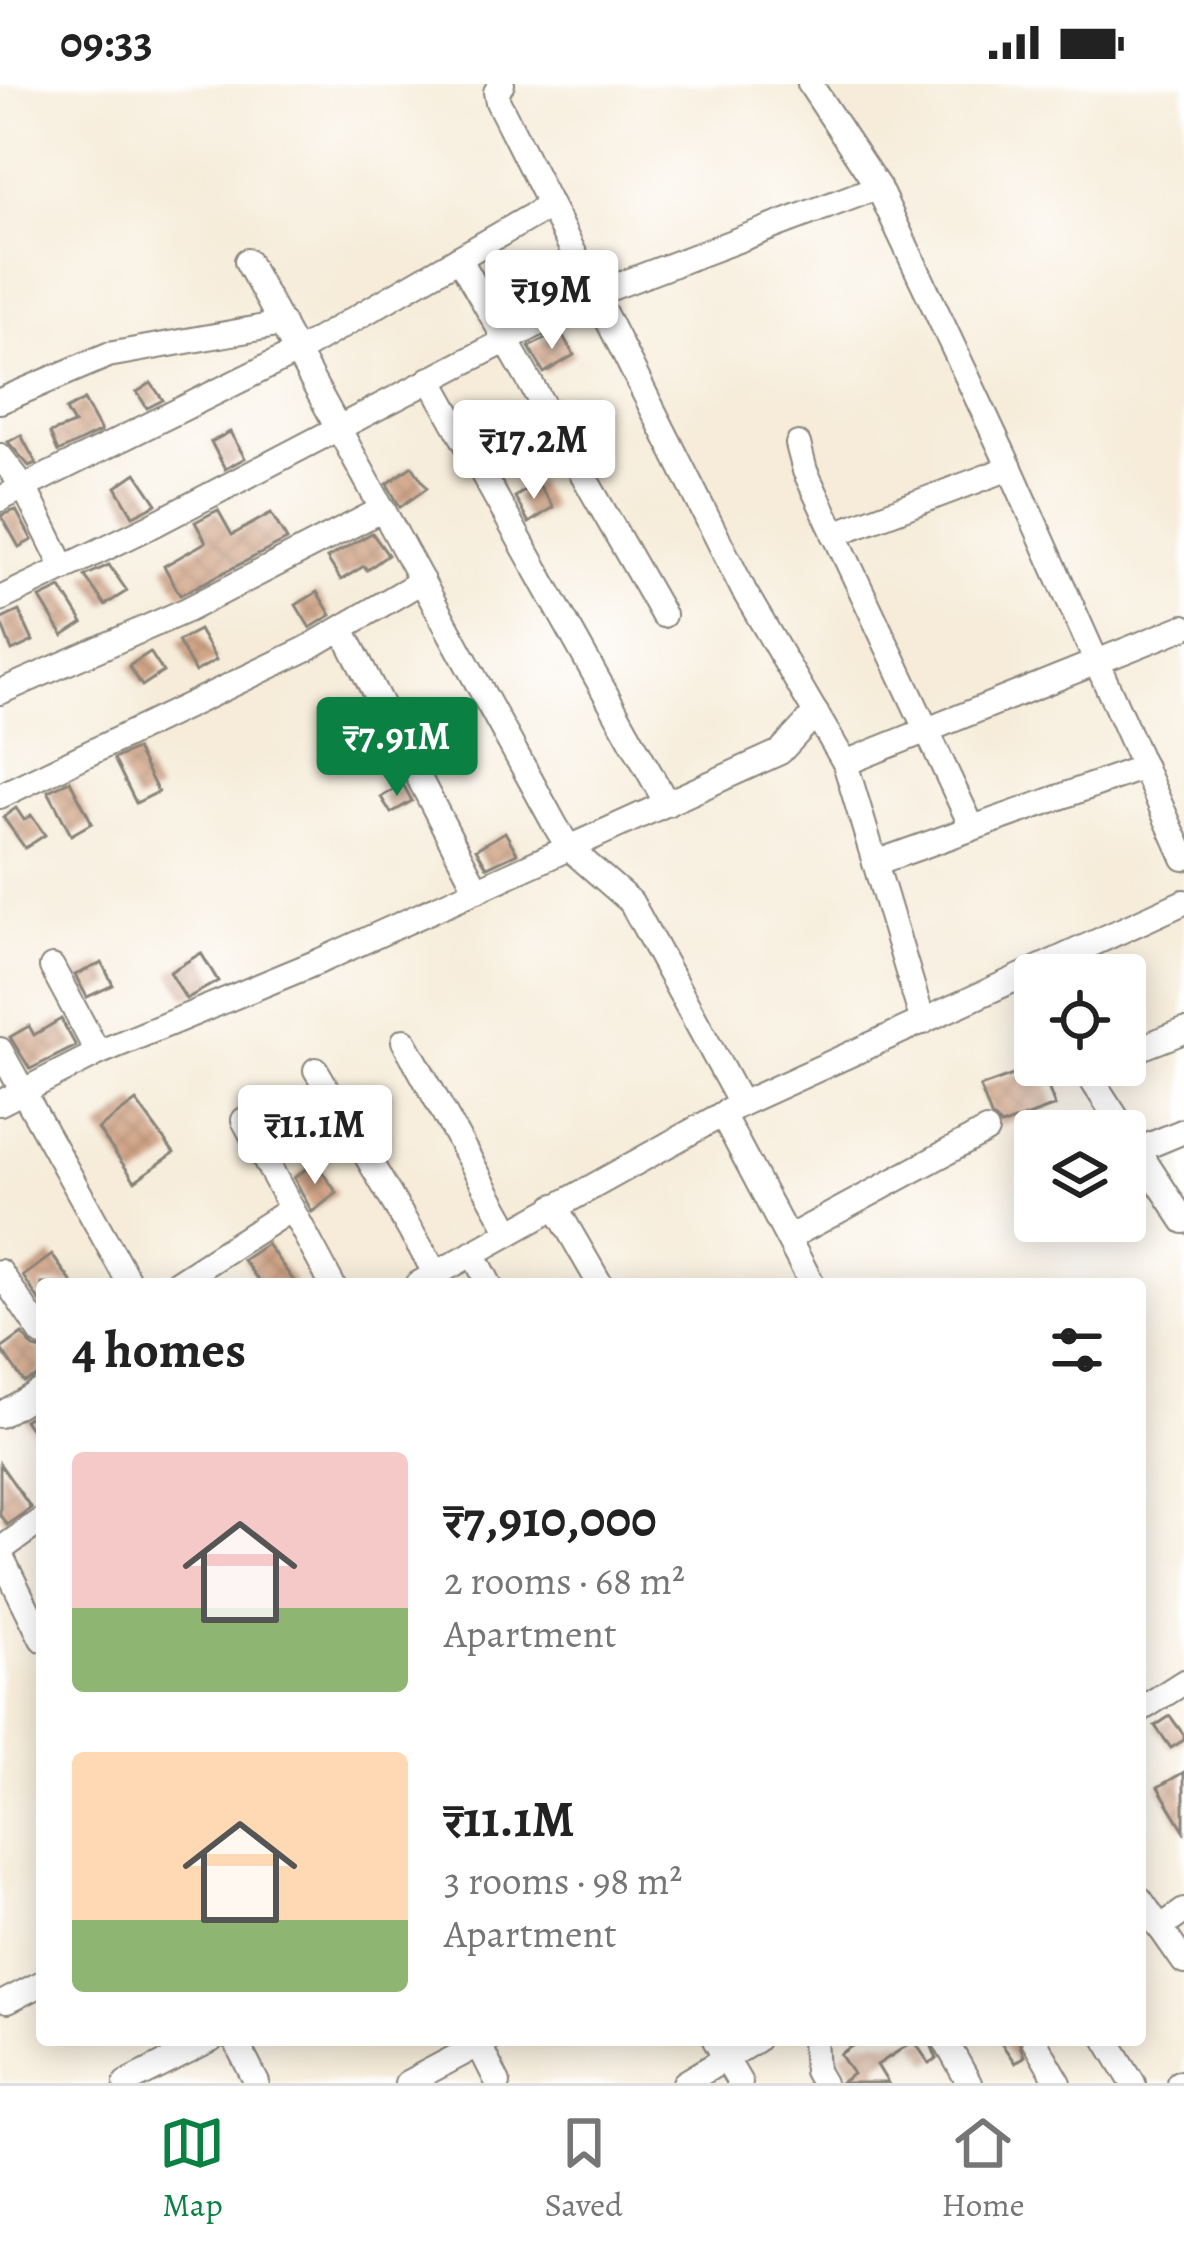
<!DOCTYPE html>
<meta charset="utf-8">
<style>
body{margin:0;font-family:Alegreya,serif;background:#f6f6f6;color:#222;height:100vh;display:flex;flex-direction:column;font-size:45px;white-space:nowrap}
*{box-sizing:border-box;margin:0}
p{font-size:39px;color:#767676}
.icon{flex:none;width:66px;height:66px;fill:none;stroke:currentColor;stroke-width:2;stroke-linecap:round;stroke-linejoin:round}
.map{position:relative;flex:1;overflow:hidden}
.drawer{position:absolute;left:36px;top:1194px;width:1110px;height:768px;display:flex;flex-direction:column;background:#fff;border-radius:12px;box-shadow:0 6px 30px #0003}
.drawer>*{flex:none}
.tools{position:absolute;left:1014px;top:870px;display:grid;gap:24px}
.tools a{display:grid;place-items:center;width:132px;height:132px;border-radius:12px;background:#fff;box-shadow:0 6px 30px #0003;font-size:60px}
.price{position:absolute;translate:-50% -102px;padding:0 27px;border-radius:12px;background:#fff;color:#222;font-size:39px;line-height:78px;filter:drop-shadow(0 3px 6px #0008)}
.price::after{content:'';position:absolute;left:50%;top:72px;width:36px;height:27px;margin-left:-18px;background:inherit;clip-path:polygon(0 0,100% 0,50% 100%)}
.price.on{background:#0b8043;color:#fff}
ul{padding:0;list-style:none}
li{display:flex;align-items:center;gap:36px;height:300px;padding:0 36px}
li span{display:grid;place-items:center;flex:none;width:336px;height:240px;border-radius:12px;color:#555}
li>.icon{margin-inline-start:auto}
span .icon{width:144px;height:144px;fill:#fffc;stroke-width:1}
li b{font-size:51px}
h2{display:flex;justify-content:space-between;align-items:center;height:144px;padding:0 36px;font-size:51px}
.status{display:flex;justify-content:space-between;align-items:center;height:84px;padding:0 60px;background:#fff;direction:ltr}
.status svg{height:33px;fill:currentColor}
.dock{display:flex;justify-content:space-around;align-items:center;height:168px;border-top:3px solid #e0e0e0;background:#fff;font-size:33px;color:#767676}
.dock a{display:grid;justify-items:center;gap:6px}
.dock .on{color:#0b8043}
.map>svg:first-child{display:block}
.building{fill:url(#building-cross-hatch)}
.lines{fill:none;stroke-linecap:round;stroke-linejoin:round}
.minor-casing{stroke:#89847a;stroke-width:28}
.minor{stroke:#fff;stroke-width:24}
</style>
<div class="status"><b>09:33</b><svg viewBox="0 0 49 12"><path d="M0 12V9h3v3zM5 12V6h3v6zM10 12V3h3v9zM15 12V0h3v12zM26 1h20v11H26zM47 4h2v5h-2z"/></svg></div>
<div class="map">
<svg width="1184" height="1999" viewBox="0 0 1184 1999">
<defs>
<pattern id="building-cross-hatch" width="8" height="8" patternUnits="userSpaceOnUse" patternTransform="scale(3)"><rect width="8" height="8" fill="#d2a688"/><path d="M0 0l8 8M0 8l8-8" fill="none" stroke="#b48e75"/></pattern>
</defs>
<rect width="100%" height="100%" fill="#fff"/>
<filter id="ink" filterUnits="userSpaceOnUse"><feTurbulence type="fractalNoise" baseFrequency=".00833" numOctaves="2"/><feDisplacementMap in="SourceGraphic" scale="24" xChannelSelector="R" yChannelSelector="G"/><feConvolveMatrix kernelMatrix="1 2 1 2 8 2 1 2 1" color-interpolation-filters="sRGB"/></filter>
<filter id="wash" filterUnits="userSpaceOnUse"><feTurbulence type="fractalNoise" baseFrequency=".004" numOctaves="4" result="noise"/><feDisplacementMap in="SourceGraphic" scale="48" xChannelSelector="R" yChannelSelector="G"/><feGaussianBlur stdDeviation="2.7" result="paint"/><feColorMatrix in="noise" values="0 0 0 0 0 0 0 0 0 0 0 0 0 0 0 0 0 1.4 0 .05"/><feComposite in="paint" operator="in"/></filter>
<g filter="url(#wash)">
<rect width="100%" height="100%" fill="#f6ecd9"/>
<g id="blocks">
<!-- building -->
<g class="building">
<path d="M560,247L574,271L544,289L529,263Z"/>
<path d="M151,299L163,316L147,324L137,308Z"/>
<path d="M84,316L101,347L58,368L50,349L74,340L66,326Z"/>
<path d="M230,348L245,374L225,385L211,358Z"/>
<path d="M21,351L36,379L29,382L8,358Z"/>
<path d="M412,382L427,404L400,423L387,400Z"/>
<path d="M136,389L157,420L133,432L116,403Z"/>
<path d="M537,398L553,423L529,439L515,413Z"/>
<path d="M16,426L32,456L19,463L1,431Z"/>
<path d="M218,426L232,451L271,429L287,456L180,511L164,482L206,458L195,438Z"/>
<path d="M372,449L388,471L367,486L364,482L341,496L327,474Z"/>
<path d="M109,481L127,507L105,521L85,492Z"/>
<path d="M61,504L83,539L63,552L40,514Z"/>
<path d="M317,508L331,531L310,544L296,521Z"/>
<path d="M19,527L33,557L12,567L0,536Z"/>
<path d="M199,546L216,576L195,588L178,557Z"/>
<path d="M150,568L163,588L142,602L129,582Z"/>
<path d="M443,647L456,670L432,683L420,660Z"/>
<path d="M136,665L158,708L136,719L114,675Z"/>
<path d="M70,697L92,739L71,751L48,707Z"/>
<path d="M403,700L412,717L391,729L381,713Z"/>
<path d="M16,724L24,736L31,731L45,751L25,764L3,733Z"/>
<path d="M505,748L517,769L487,783L476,765Z"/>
<path d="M201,869L218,897L186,915L170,888Z"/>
<path d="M102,879L113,901L87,913L75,891Z"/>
<path d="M61,935L76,962L30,985L10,953L29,942L34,951Z"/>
<path d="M1040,981L1055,1022L1001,1042L991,1032L980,1003Z"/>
<path d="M136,1017L174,1069L135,1097L98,1045Z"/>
<path d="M315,1078L337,1109L312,1128L294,1094Z"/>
<path d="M267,1160L296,1200H261L243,1176Z"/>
<path d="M52,1171L73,1200H42V1221L23,1192Z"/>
<path d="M22,1250L34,1264L42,1266V1290L24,1298L1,1265Z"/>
<path d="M42,1325V1362L24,1336Z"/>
<path d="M0,1380L31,1424L7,1441L0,1431Z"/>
<path d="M1170,1632L1184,1651V1656L1171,1664L1155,1642Z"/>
<path d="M1184,1688V1746L1158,1703Z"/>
<path d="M861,1956H929L937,1975L929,1979L914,1957L877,1981L888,1999H840L853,1990L840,1970Z"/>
<path d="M999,1956H1018L1024,1972L1015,1979Z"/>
</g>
</g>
</g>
<g filter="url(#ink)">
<use href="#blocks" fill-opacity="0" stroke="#89847a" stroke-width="3"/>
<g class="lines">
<!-- minor casing -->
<g class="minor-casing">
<g id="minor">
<path d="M502,0L496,8L498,18L744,507L845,679L923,938"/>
<path d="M810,0L878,103L1010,384L1184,774"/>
<path d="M459,174L663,531"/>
<path d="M247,177L555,741L569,764L631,818L741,1020"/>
<path d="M430,295L667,720"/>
<path d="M0,317L108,271L282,240"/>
<path d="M798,360L805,387L972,743"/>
<path d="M0,372L24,403L64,484"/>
<path d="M0,415L297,268L549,122"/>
<path d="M834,450L1010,384"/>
<path d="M0,515L151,442L595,210L878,103"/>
<path d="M342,545L477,806"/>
<path d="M0,608L187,526L383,425"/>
<path d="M845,679L1184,543"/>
<path d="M0,712L306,565L422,497"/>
<path d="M875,779L1144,683"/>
<path d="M52,883L98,969"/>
<path d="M404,957L510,1148"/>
<path d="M0,966L130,1200"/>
<path d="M1125,970L1184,947"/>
<path d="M1082,981L1184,1137"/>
<path d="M316,986L436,1190"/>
<path d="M0,1019L98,969L320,877L780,668L816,629"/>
<path d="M722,1030L812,1200"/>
<path d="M244,1036L332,1200"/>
<path d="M1138,1066L1184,1047"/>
<path d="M555,1122L600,1200"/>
<path d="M788,1154L986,1047"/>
<path d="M473,1169L489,1200"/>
<path d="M0,1188L42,1250"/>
<path d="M175,1200L291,1125"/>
<path d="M418,1200L741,1020L1184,818"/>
<path d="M0,1331L42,1306"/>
<path d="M0,1466L42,1436"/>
<path d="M0,1470L42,1555"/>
<path d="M1140,1626L1184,1598"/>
<path d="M1140,1815L1184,1878"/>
<path d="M1160,1844L1184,1827"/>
<path d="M7,1917L42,1899"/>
<path d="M235,1956L257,1999"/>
<path d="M715,1956L740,1999"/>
<path d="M814,1956L816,1987L823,1999"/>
<path d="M945,1956L969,1999"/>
<path d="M1034,1956L1059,1999"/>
<path d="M1107,1956L1133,1999"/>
<path d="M479,1961L498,1999"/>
<path d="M126,1999L211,1956"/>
<path d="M407,1999L488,1956"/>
<path d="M685,1999L756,1956"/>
<path d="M1179,1999H1184"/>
</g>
</g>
<!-- minor -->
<use href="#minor" class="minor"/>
</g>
</g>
</svg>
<div class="tools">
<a><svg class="icon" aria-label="locate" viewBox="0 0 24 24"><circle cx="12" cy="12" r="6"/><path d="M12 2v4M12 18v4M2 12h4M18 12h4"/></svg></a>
<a><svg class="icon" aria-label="layers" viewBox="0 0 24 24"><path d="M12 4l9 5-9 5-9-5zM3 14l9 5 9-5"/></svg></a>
</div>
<b class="price" style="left:552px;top:268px">₹19M</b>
<b class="price" style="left:534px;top:418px">₹17.2M</b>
<b class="price on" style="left:397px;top:715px">₹7.91M</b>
<b class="price" style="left:315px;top:1103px">₹11.1M</b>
<section class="drawer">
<h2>4 homes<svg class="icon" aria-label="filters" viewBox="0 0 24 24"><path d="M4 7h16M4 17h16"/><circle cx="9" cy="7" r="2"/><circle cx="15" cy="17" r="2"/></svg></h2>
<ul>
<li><span style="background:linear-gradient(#f6c9c9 65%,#8fb573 0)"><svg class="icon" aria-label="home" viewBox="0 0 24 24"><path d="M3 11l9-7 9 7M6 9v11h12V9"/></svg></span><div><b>₹7,910,000</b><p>2 rooms · 68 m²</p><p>Apartment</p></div></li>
<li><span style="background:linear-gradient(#ffd9b3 70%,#8fb573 0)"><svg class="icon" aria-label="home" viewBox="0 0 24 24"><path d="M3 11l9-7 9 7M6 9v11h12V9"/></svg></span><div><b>₹11.1M</b><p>3 rooms · 98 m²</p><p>Apartment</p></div></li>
</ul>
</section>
</div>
<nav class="dock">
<a class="on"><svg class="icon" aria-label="map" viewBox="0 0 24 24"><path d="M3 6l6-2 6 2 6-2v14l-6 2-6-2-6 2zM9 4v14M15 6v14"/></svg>Map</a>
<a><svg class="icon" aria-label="saved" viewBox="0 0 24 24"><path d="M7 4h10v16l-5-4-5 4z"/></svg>Saved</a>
<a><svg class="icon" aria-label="home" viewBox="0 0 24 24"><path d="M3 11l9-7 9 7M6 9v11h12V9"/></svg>Home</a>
</nav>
